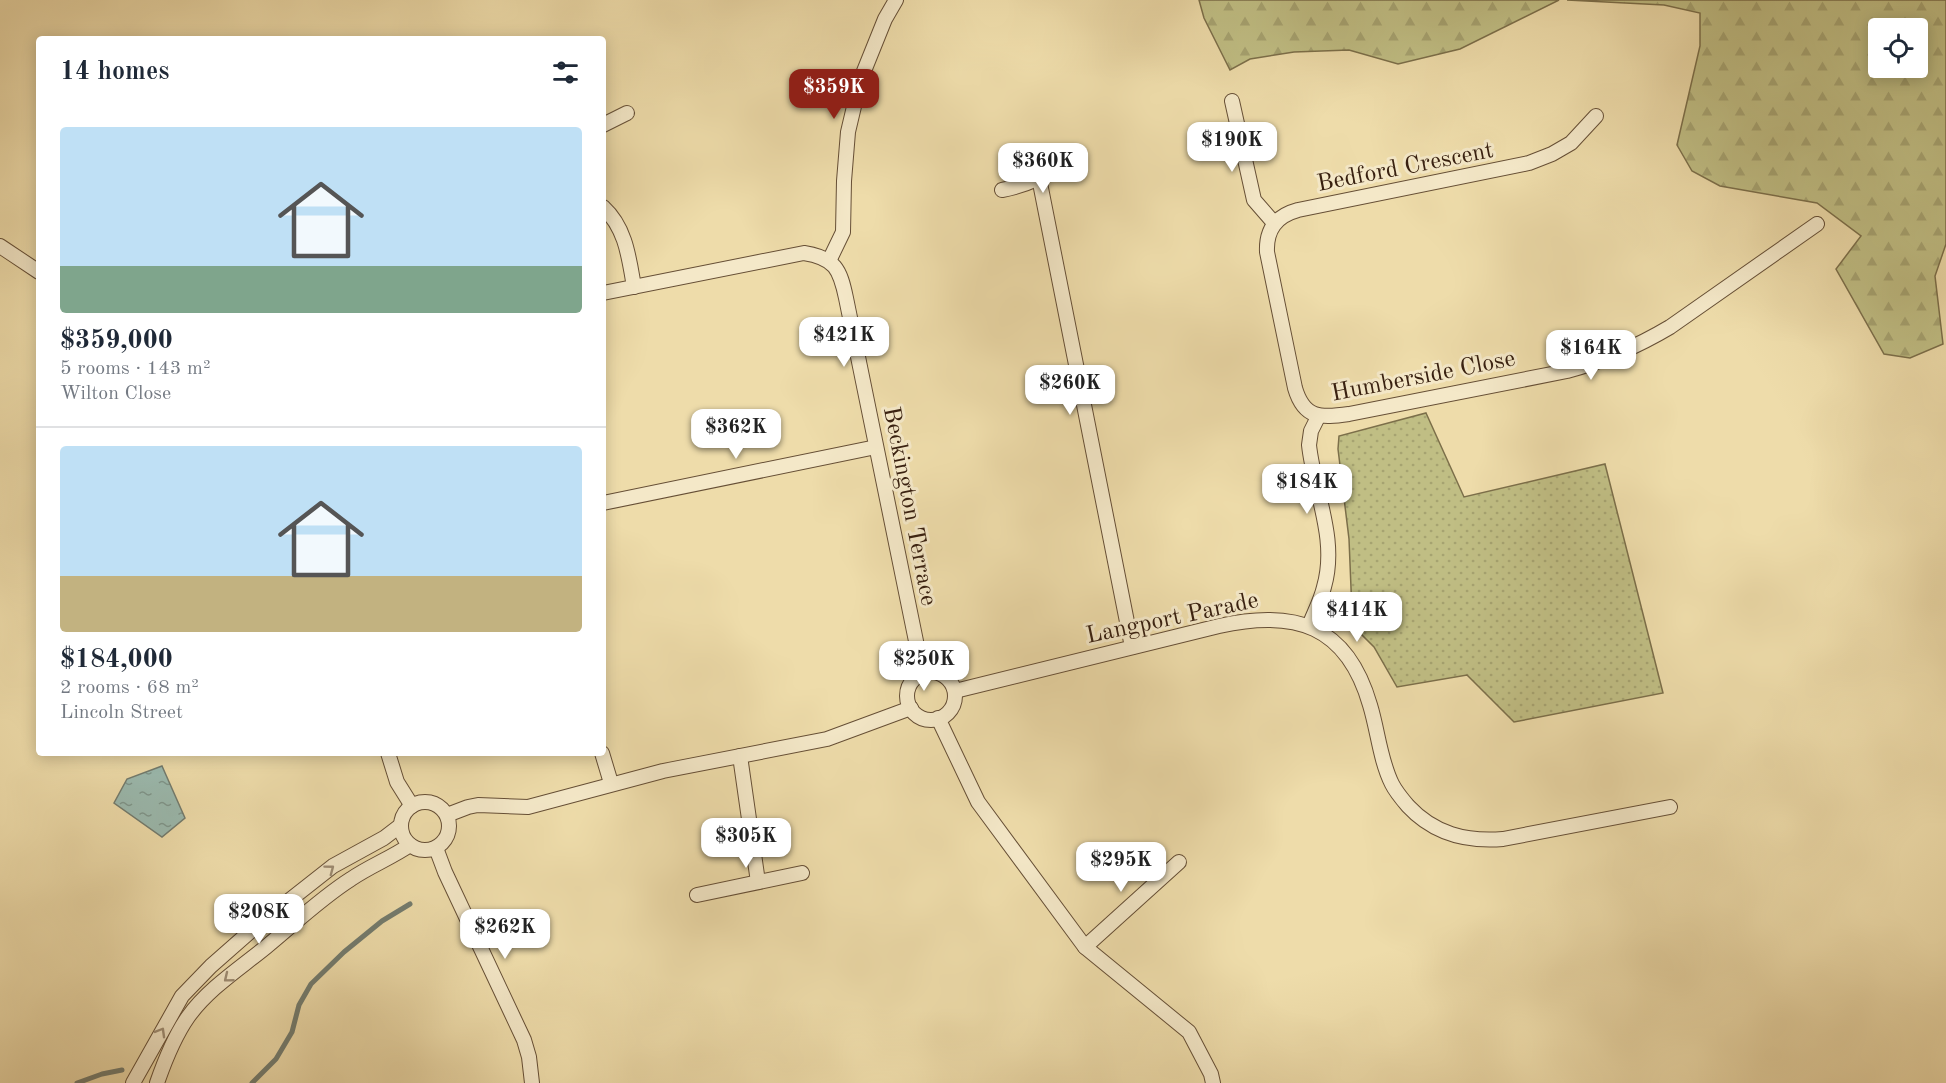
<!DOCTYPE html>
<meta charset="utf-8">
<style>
body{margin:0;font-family:"Old Standard TT",serif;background:#f6f6f7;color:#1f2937;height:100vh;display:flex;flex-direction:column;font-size:22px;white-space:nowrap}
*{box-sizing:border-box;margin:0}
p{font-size:20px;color:#747a83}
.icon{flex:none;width:33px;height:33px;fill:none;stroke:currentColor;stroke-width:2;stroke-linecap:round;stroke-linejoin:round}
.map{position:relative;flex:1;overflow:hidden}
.drawer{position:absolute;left:36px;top:36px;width:570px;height:720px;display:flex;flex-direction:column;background:#fff;border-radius:6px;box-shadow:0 3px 15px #0003}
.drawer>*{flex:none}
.tools{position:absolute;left:1868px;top:18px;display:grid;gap:12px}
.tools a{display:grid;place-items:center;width:60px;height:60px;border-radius:6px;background:#fff;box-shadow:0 3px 15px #0003;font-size:30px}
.price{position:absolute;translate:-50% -51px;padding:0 14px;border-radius:12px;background:#fff;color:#222;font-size:20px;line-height:39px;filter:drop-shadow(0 2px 3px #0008)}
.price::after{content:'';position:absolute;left:50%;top:36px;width:18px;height:14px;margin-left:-9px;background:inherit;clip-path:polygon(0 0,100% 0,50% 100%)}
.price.active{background:#8f2418;color:#fff}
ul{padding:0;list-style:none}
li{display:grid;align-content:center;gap:12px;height:318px;padding:0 24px}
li+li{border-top:2px solid #e0e1e3}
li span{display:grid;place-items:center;height:186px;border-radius:6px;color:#555}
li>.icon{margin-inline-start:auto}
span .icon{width:108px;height:108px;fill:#fffc;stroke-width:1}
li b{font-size:26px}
h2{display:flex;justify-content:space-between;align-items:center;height:72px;padding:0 24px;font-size:26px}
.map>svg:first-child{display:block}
.forest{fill:url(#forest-firs);stroke:#7c6f4a;stroke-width:1.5;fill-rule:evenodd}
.park{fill:url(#park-dots);stroke:#7c6f4a;stroke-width:1.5}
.water{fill:url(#water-ripples);stroke:#737c6f;stroke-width:1.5}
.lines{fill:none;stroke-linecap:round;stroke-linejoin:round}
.stream{stroke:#737c6f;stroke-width:5}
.minor-casing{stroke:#664f36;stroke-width:16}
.minor{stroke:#f4e8c8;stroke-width:14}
.oneway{stroke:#9f8e75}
.labels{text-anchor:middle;stroke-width:6;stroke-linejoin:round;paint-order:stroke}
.street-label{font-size:24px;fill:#382010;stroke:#f4e8c8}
</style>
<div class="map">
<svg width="1946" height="1083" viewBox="0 0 1946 1083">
<defs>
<pattern id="forest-firs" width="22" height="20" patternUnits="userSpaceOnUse" patternTransform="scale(1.5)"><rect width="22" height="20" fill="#c0be84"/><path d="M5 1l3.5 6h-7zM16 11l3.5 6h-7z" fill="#a6a371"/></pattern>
<pattern id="park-dots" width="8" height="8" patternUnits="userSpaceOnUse" patternTransform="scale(1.5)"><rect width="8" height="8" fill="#c0be84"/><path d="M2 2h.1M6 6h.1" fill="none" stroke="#a6a371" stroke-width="1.8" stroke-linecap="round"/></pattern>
<pattern id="water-ripples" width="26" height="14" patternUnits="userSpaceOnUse" patternTransform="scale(1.5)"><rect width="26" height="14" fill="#9bbaaf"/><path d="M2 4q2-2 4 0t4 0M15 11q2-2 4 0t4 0" fill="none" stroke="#7f978d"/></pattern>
</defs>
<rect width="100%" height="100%" fill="#eedcaa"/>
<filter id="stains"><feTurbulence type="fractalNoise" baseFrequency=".00333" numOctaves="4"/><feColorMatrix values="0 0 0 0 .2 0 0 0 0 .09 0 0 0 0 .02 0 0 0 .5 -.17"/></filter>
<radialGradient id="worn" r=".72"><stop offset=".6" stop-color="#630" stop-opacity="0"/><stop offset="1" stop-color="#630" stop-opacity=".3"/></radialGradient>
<!-- forest -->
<g class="forest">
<path d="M1199,0H1559L1460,49L1398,64L1349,50L1294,52L1250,59L1230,70L1204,18Z"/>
<path d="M1567,0H1946V244L1935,276L1943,344L1910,358L1884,354L1836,269L1861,236L1817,203L1720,186L1692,171L1677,145L1700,46V13L1664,5ZM1878,28H1917V68H1878Z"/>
</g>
<!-- park -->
<path class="park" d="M1426,413L1464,497L1605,464L1663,693L1514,722L1467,675L1397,687L1374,647L1359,632L1352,612L1349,539L1338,449L1339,436Z"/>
<!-- water -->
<path class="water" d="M162,766L185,818L162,837L114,803L127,779Z"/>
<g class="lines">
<!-- stream -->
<g class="stream">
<path d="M77,1083L102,1074L122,1070"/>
<path d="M252,1083L276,1059L292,1032L299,1005L311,984L344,952L382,921L410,904"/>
</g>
<!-- minor casing -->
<g class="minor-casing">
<g id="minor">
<path d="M1232,101L1254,200L1274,223"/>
<path d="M1596,116L1571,143L1552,154L1529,163L1298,210C1276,216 1266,230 1267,252L1295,388C1304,419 1321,418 1349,414L1567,371C1604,361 1638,346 1670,327L1817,224"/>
<path d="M603,125L627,113"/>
<path d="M1039,178L1132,647"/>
<path d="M1002,190C1030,185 1045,175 1069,160"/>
<path d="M603,207C626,228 629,258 634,287"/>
<path d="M0,246L39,272"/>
<path d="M829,261L843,232L844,181L848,132L860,81L885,19L896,0"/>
<path d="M603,293L804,253C835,258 840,269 846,298L917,646L926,672"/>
<path d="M603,503L876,447"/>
<path d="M1309,626C1314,613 1321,600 1324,587C1338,539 1314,492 1309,445L1311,431L1318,417"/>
<circle cx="931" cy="696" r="24"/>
<path d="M955,691L1219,626C1295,609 1347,625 1370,705C1378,731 1380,760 1392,784C1396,792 1402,799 1408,806C1434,834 1466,842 1503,839L1670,807"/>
<path d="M938,718L978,802L1085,947L1189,1032L1211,1074L1213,1083"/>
<path d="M388,753L397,782L412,806"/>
<path d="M602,753L611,783"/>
<path d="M740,756L758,882"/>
<circle cx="425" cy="826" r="24"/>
<path d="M447,815L468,807L478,805L528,807L663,771L827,739L911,708"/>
<path d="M436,848L445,872L524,1040L529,1057L532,1083"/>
<path d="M697,895L802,873"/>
<path d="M1085,947L1179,862"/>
<path d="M133,1083L182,996L211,966L253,929L333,866L384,838L401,825"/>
<path d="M157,1083C165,1060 174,1037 188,1017C208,989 239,969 266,947C294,924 321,898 351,879C370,866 391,858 410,845"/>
</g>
</g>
<!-- minor -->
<use href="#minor" class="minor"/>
</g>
<!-- one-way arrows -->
<defs><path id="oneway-chevron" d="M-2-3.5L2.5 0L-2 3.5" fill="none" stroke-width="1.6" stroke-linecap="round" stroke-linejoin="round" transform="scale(1.5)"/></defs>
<g class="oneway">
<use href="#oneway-chevron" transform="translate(330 869) rotate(-37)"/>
<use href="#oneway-chevron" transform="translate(228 978) rotate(141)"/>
<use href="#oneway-chevron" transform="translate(161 1032) rotate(-60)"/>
</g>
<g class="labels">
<!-- street labels -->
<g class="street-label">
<text transform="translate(1405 166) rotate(-11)" y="8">Bedford Crescent</text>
<text transform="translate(1423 375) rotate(-11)" y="8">Humberside Close</text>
<text transform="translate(911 506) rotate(79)" y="8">Beckington Terrace</text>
<text transform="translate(1172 617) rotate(-12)" y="8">Langport Parade</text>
</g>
</g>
<rect width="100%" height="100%" filter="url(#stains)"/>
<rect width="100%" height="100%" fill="url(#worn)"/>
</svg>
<div class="tools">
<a><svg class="icon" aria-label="locate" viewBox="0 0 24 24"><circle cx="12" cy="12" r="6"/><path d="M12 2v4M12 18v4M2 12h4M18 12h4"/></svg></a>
</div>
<b class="price active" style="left:834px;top:120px">$359K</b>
<b class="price" style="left:1232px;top:173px">$190K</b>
<b class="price" style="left:1043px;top:194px">$360K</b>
<b class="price" style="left:844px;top:368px">$421K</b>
<b class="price" style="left:1591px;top:381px">$164K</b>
<b class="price" style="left:1070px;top:416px">$260K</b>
<b class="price" style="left:736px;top:460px">$362K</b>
<b class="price" style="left:1307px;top:515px">$184K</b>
<b class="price" style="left:1357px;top:643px">$414K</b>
<b class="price" style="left:924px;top:692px">$250K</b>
<b class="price" style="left:746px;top:869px">$305K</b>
<b class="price" style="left:1121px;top:893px">$295K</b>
<b class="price" style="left:259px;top:945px">$208K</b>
<b class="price" style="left:505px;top:960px">$262K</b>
<section class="drawer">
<h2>14 homes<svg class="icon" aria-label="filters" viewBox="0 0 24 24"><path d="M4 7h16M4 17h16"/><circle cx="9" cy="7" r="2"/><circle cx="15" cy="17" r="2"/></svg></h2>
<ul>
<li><span style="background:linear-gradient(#bfe0f5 75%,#7fa58c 0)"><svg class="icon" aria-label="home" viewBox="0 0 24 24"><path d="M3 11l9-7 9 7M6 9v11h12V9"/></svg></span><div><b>$359,000</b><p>5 rooms · 143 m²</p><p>Wilton Close</p></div></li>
<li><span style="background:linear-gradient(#bfe0f5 70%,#c2b280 0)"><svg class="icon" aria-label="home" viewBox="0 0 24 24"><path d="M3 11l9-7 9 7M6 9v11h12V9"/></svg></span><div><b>$184,000</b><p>2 rooms · 68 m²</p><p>Lincoln Street</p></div></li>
</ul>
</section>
</div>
